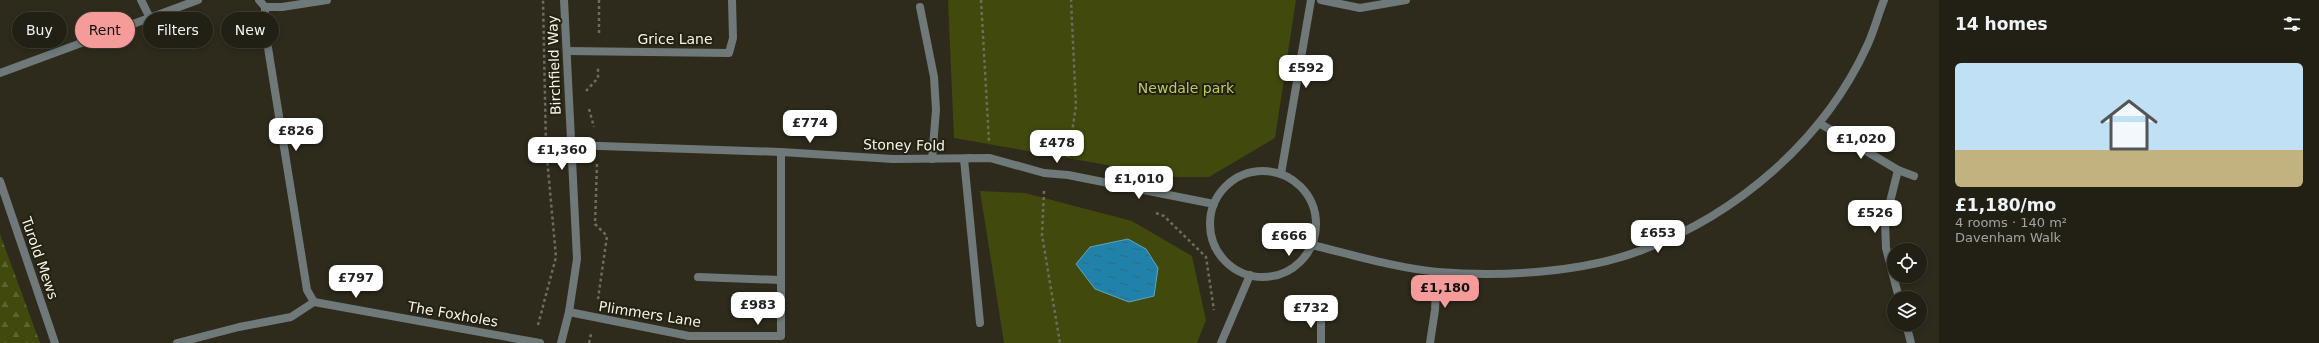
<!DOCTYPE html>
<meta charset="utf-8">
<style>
body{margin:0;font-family:"DejaVu Sans",sans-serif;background:#2e2d22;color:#f1f3f6;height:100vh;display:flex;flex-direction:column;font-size:15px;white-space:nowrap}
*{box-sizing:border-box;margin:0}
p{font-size:13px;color:#a2a3a0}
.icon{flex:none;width:22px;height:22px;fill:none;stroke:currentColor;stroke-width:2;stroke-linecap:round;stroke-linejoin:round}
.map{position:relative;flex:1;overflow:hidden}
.panel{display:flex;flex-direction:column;background:#222015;width:380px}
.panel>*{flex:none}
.banner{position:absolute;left:12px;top:12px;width:380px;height:36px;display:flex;gap:8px}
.buttons{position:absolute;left:1887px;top:243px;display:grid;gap:8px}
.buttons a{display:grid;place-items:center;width:40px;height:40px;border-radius:50%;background:#222015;box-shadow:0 2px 6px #0003,0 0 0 1px #3f3e34;font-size:20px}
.price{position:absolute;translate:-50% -34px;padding:0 9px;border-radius:8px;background:#fff;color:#222;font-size:13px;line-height:26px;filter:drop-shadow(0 1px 2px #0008)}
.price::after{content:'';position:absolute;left:50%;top:24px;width:12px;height:9px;margin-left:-6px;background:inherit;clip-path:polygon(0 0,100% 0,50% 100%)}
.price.current{background:#f59b9a;color:#111}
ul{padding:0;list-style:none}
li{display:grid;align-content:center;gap:8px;height:212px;padding:0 16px}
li+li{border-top:1px solid #3f3e34}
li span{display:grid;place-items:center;height:124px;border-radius:6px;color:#555}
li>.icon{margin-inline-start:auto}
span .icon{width:72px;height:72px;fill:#fffc;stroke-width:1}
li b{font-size:17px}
h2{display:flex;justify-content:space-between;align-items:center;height:48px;padding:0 16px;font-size:17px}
.tag{padding:0 14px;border-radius:18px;background:#222015;box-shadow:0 2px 6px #0003,0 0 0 1px #3f3e34;font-size:14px;line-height:36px}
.tag.current{background:#f59b9a;color:#111}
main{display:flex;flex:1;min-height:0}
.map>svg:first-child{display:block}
.green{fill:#41490d}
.forest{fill:url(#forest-firs)}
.water{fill:url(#water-ripples);stroke:#60a4be}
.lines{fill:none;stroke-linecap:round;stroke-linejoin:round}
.path{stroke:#6f6b5f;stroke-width:2.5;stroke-dasharray:3 3;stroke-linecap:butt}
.lane{stroke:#6f7979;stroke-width:8}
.street{stroke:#6f7979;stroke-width:8}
.labels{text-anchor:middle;stroke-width:4;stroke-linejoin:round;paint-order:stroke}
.street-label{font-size:14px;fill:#f7f5eb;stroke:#242113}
.park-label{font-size:14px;fill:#bbcc5f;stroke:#242113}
</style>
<main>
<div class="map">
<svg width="1939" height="343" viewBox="0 0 1939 343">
<defs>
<pattern id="forest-firs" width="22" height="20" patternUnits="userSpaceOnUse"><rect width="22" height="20" fill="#41490d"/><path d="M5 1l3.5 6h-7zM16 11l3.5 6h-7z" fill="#5d6430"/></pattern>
<pattern id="water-ripples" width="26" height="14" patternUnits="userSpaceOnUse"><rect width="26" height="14" fill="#2082ab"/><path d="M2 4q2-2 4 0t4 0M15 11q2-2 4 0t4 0" fill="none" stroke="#33697e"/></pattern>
</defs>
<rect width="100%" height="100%" fill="#2e2a1c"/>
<!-- green -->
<g class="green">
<path d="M948,0H1296L1275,138L1209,177H1175L954,138Z"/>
<path d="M980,191L1025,193L1132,221L1192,256L1206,320L1197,343H1004Z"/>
</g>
<!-- forest -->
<path class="forest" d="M0,234L40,343H0Z"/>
<!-- water -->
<path class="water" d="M1128,239L1146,249L1158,268L1154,296L1129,302L1095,289L1076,264L1090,247Z"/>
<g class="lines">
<!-- path -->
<g class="path">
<path d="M981,0L989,141"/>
<path d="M599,33V0"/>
<path d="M586,91L598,78V68"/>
<path d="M589,109L594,127"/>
<path d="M1068,157L1076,106L1071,0"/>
<path d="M597,164L595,224L607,236L598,299"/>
<path d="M1044,191L1042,235L1060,343"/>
<path d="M1156,213L1164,216L1206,257L1214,310"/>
<path d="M538,325L556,257L546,147L543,0"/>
<path d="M589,343L591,334"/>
</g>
<!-- lane -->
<g class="lane">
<path d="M920,7L934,77L936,110L932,159"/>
<path d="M970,158L964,159L980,323"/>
<path d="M698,277L781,280"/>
</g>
<!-- street -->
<g class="street">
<path d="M141,0L150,18"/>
<path d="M259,0L265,7H282L327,0"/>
<path d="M1321,0L1360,8L1406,0"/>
<path d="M265,7V29L307,290L314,302"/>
<path d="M567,51L729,53L733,38L732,0"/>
<path d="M0,73L198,0"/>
<path d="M1819,123L1898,170L1914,176"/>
<path d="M570,145L781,152L893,159L990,158L1044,173L1068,175L1214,204"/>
<path d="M1898,170L1885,222L1886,248L1899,298"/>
<circle cx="1263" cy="224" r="53"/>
<path d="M1281,174L1311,0"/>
<path d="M0,181L55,343"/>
<path d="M1312,245C1353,255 1396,268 1438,272C1501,277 1583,273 1642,250C1738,214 1824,140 1867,46C1874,31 1878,15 1884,0"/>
<path d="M569,312L689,336H781V152"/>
<path d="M1321,315V343"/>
<path d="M1906,324L1911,343"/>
<path d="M177,343L239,327L291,317L314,302L540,343"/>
<path d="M561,343L569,312L577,259L564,0"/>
<path d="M1221,343L1250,275"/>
<path d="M1430,343L1435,310L1437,272"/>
</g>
</g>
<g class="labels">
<!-- street labels -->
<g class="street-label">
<text x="675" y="44">Grice Lane</text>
<text transform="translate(554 65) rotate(-92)" y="5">Birchfield Way</text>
<text transform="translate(904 145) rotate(1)" y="5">Stoney Fold</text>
<text transform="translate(40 258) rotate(71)" y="5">Turold Mews</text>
<text transform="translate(453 314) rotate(10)" y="5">The Foxholes</text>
<text transform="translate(650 314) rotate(9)" y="5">Plimmers Lane</text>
</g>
<!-- park labels -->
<g class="park-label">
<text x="1186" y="93">Newdale park</text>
</g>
</g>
</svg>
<div class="buttons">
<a><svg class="icon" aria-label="locate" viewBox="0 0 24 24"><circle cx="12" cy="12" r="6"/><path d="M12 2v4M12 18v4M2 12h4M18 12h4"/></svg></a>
<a><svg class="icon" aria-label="layers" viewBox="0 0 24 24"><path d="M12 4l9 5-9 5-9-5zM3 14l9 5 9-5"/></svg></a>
</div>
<b class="price" style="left:1306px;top:89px">£592</b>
<b class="price" style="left:810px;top:144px">£774</b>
<b class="price" style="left:296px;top:152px">£826</b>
<b class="price" style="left:1861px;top:160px">£1,020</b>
<b class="price" style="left:1057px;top:164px">£478</b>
<b class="price" style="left:562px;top:171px">£1,360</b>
<b class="price" style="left:1139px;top:200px">£1,010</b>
<b class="price" style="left:1875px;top:234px">£526</b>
<b class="price" style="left:1658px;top:254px">£653</b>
<b class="price" style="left:1289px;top:257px">£666</b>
<b class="price" style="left:356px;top:299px">£797</b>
<b class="price current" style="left:1445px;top:309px">£1,180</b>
<b class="price" style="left:758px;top:326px">£983</b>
<b class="price" style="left:1311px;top:329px">£732</b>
<div class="banner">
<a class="tag">Buy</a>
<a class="tag current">Rent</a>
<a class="tag">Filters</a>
<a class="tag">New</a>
</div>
</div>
<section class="panel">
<h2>14 homes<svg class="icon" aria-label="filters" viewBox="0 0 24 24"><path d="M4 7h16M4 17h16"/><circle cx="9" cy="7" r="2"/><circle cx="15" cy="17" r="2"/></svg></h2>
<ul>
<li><span style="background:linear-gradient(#bfe0f5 70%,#c2b280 0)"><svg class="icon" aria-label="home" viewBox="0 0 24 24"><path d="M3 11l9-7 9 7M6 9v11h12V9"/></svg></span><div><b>£1,180/mo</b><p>4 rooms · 140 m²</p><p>Davenham Walk</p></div></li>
</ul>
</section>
</main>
